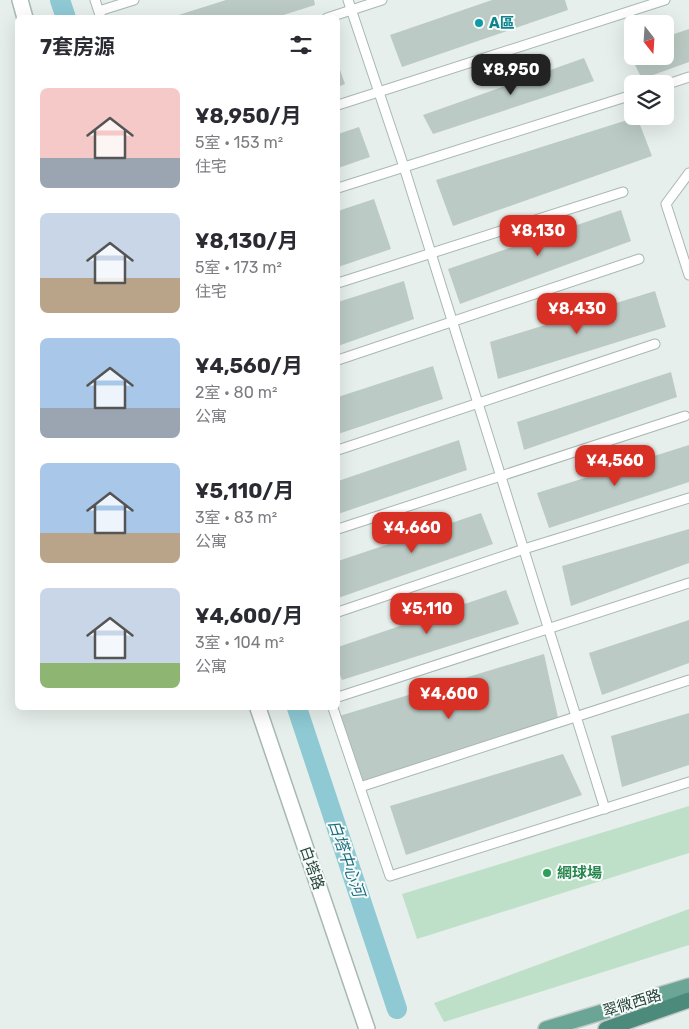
<!DOCTYPE html>
<html lang="zh">
<meta charset="utf-8">
<style>
body{margin:0;font-family:Rubik,"Noto Sans SC",sans-serif;background:#f2f2f3;color:#2b2b33;height:100vh;display:flex;flex-direction:column;font-size:19px;white-space:nowrap}
*{box-sizing:border-box;margin:0}
p{font-size:16px;color:#7c7c81}
.icon{flex:none;width:28px;height:28px;fill:none;stroke:currentColor;stroke-width:2;stroke-linecap:round;stroke-linejoin:round}
.map{position:relative;flex:1;overflow:hidden}
.side{position:absolute;left:15px;top:15px;width:325px;height:695px;display:flex;flex-direction:column;background:#fff;border-radius:8px;box-shadow:0 5px 20px #0002}
.side>*{flex:none}
.needle{width:32px;rotate:163deg}
.fabs{position:absolute;left:624px;top:15px;display:grid;gap:10px}
.fabs a{display:grid;place-items:center;width:50px;height:50px;border-radius:8px;background:#fff;box-shadow:0 5px 20px #0002;font-size:25px}
.price{position:absolute;translate:-50% -42px;padding:0 11px;border-radius:10px;background:#d93025;color:#fff;font-size:16px;line-height:32px;filter:drop-shadow(0 1px 2px #0008)}
.price::after{content:'';position:absolute;left:50%;top:30px;width:15px;height:11px;margin-left:-8px;background:inherit;clip-path:polygon(0 0,100% 0,50% 100%)}
.price.selected{background:#222;color:#fff}
ul{padding:0;list-style:none}
li{display:flex;align-items:center;gap:15px;height:125px;padding:0 25px}
li span{display:grid;place-items:center;flex:none;width:140px;height:100px;border-radius:8px;color:#555}
li>.icon{margin-inline-start:auto}
span .icon{width:60px;height:60px;fill:#fffc;stroke-width:1}
li b{font-size:21px}
h2{display:flex;justify-content:space-between;align-items:center;height:60px;padding:0 25px;font-size:21px}
.map>svg:first-child{display:block}
.green{fill:#bfe0c8}
.lines{fill:none;stroke-linecap:round;stroke-linejoin:round}
.canal{stroke:#8ec9d4;stroke-width:20}
.building{fill:#bbcac4}
.service-casing{stroke:#a8b8b2;stroke-width:11}
.minor-casing{stroke:#a8b8b2;stroke-width:18}
.primary-casing{stroke:#c2cac8;stroke-width:18}
.trunk-casing{stroke:#c2cac8;stroke-width:18}
.service{stroke:#fff;stroke-width:9}
.minor{stroke:#fff;stroke-width:15}
.primary{stroke:#6aa596;stroke-width:15}
.trunk{stroke:#4c8a7c;stroke-width:15}
.culture-dot{fill:#0f9aa8;stroke:#f7fbf9;stroke-width:2}
.leisure-dot{fill:#2e9e5b;stroke:#f7fbf9;stroke-width:2}
.labels{text-anchor:middle;stroke-width:4;stroke-linejoin:round;paint-order:stroke}
.culture-label{font-size:15px;font-weight:bold;fill:#0d838f;stroke:#f7fbf9;text-anchor:start}
.street-label{font-size:15px;fill:#24423a;stroke:#f7fbf9}
.leisure-label{font-size:15px;font-weight:bold;fill:#27864d;stroke:#f7fbf9;text-anchor:start}
.water-label{font-size:16px;font-style:italic;fill:#1c6f80;stroke:#f7fbf9}
</style>
<div class="map">
<svg width="689" height="1029" viewBox="0 0 689 1029">
<rect width="100%" height="100%" fill="#e6efeb"/>
<!-- green -->
<g class="green">
<path d="M689,806V853L417,939L402,894Z"/>
<path d="M689,909V945L444,1022L434,1003Z"/>
</g>
<g class="lines">
<!-- canal -->
<g class="canal">
<path d="M60,0L66,18"/>
<path d="M297,708L397,1009"/>
</g>
</g>
<!-- building -->
<g class="building">
<path d="M226,0H314L315,5L274,18H169Z"/>
<path d="M492,0H565L568,10L402,67L390,35Z"/>
<path d="M689,29V62L642,79L627,49L632,47V56H665V37Z"/>
<path d="M584,58L594,81L433,134L423,115Z"/>
<path d="M338,64L345,84L338,87Z"/>
<path d="M637,117L652,156L453,226L436,180Z"/>
<path d="M359,127L370,157L338,168V134Z"/>
<path d="M374,199L391,249L338,267V211Z"/>
<path d="M621,210L631,241L460,304L448,269Z"/>
<path d="M404,281L414,319L338,346V302Z"/>
<path d="M655,291L666,327L498,379L490,342Z"/>
<path d="M433,366L443,399L338,434V397Z"/>
<path d="M671,372L677,397L524,450L517,422Z"/>
<path d="M459,440L467,470L338,514V481Z"/>
<path d="M689,445V482L549,528L537,493Z"/>
<path d="M481,513L493,544L338,598V561Z"/>
<path d="M689,529V563L571,606L562,566Z"/>
<path d="M506,590L519,624L342,680L338,670V647Z"/>
<path d="M689,620V663L602,695L589,653Z"/>
<path d="M544,654L559,722L360,787L336,717Z"/>
<path d="M689,713V765L622,787L611,736Z"/>
<path d="M563,754L582,795L406,855L390,806Z"/>
</g>
<g class="lines">
<!-- service casing -->
<g class="service-casing">
<g id="service">
<path d="M95,0L101,18"/>
<path d="M348,0L404,167L605,809"/>
<path d="M99,11L134,0"/>
<path d="M327,18L382,0"/>
<path d="M665,85L689,77"/>
<path d="M338,105L665,0"/>
<path d="M689,173L666,204L689,275"/>
<path d="M338,188L632,95"/>
<path d="M338,283L623,192"/>
<path d="M338,360L639,259"/>
<path d="M338,450L655,344"/>
<path d="M338,529L685,416"/>
<path d="M338,612L524,549L689,498"/>
<path d="M338,697L689,583"/>
<path d="M333,708L390,876L689,782"/>
<path d="M360,787L689,680"/>
</g>
</g>
<!-- minor casing -->
<g class="minor-casing">
<g id="minor">
<path d="M20,0L25,18"/>
<path d="M258,708L367,1029"/>
</g>
</g>
<!-- primary casing -->
<g class="primary-casing">
<path id="primary" d="M546,1029L689,986"/>
</g>
<!-- trunk casing -->
<g class="trunk-casing">
<path id="trunk" d="M606,1029L689,1000"/>
</g>
<!-- service -->
<use href="#service" class="service"/>
<!-- minor -->
<use href="#minor" class="minor"/>
<!-- primary -->
<use href="#primary" class="primary"/>
<!-- trunk -->
<use href="#trunk" class="trunk"/>
</g>
<!-- markers -->
<circle class="culture-dot" cx="479" cy="23" r="5"/>
<circle class="leisure-dot" cx="547" cy="873" r="5"/>
<g class="labels">
<!-- culture labels -->
<g class="culture-label">
<text x="489" y="28">A區</text>
</g>
<!-- street labels -->
<g class="street-label">
<text transform="translate(312 868) rotate(71)" y="5">白塔路</text>
<text transform="translate(632 1003) rotate(-17)" y="5">翠微西路</text>
</g>
<!-- leisure labels -->
<g class="leisure-label">
<text x="557" y="878">網球場</text>
</g>
<!-- water labels -->
<g class="water-label">
<text transform="translate(347 858) rotate(71)" y="6">白塔中心河</text>
</g>
</g>
</svg>
<div class="fabs">
<a><svg class="needle" viewBox="-14 -14 28 28"><path d="M0-13l5 13h-10z" fill="#e53935"/><path d="M0 13l5-13h-10z" fill="#7c7c81"/></svg></a>
<a><svg class="icon" aria-label="layers" viewBox="0 0 24 24"><path d="M12 4l9 5-9 5-9-5zM3 14l9 5 9-5"/></svg></a>
</div>
<b class="price selected" style="left:511px;top:96px">¥8,950</b>
<b class="price" style="left:538px;top:257px">¥8,130</b>
<b class="price" style="left:577px;top:335px">¥8,430</b>
<b class="price" style="left:615px;top:487px">¥4,560</b>
<b class="price" style="left:412px;top:554px">¥4,660</b>
<b class="price" style="left:427px;top:635px">¥5,110</b>
<b class="price" style="left:449px;top:720px">¥4,600</b>
<section class="side">
<h2>7套房源<svg class="icon" aria-label="filters" viewBox="0 0 24 24"><path d="M4 7h16M4 17h16"/><circle cx="9" cy="7" r="2"/><circle cx="15" cy="17" r="2"/></svg></h2>
<ul>
<li><span style="background:linear-gradient(#f6c9c9 70%,#9aa5b1 0)"><svg class="icon" aria-label="home" viewBox="0 0 24 24"><path d="M3 11l9-7 9 7M6 9v11h12V9"/></svg></span><div><b>¥8,950/月</b><p>5室 · 153 m²</p><p>住宅</p></div></li>
<li><span style="background:linear-gradient(#c9d6e8 65%,#b9a48a 0)"><svg class="icon" aria-label="home" viewBox="0 0 24 24"><path d="M3 11l9-7 9 7M6 9v11h12V9"/></svg></span><div><b>¥8,130/月</b><p>5室 · 173 m²</p><p>住宅</p></div></li>
<li><span style="background:linear-gradient(#a9c7e8 70%,#9aa5b1 0)"><svg class="icon" aria-label="home" viewBox="0 0 24 24"><path d="M3 11l9-7 9 7M6 9v11h12V9"/></svg></span><div><b>¥4,560/月</b><p>2室 · 80 m²</p><p>公寓</p></div></li>
<li><span style="background:linear-gradient(#a9c7e8 70%,#b9a48a 0)"><svg class="icon" aria-label="home" viewBox="0 0 24 24"><path d="M3 11l9-7 9 7M6 9v11h12V9"/></svg></span><div><b>¥5,110/月</b><p>3室 · 83 m²</p><p>公寓</p></div></li>
<li><span style="background:linear-gradient(#c9d6e8 75%,#8fb573 0)"><svg class="icon" aria-label="home" viewBox="0 0 24 24"><path d="M3 11l9-7 9 7M6 9v11h12V9"/></svg></span><div><b>¥4,600/月</b><p>3室 · 104 m²</p><p>公寓</p></div></li>
</ul>
</section>
</div>
